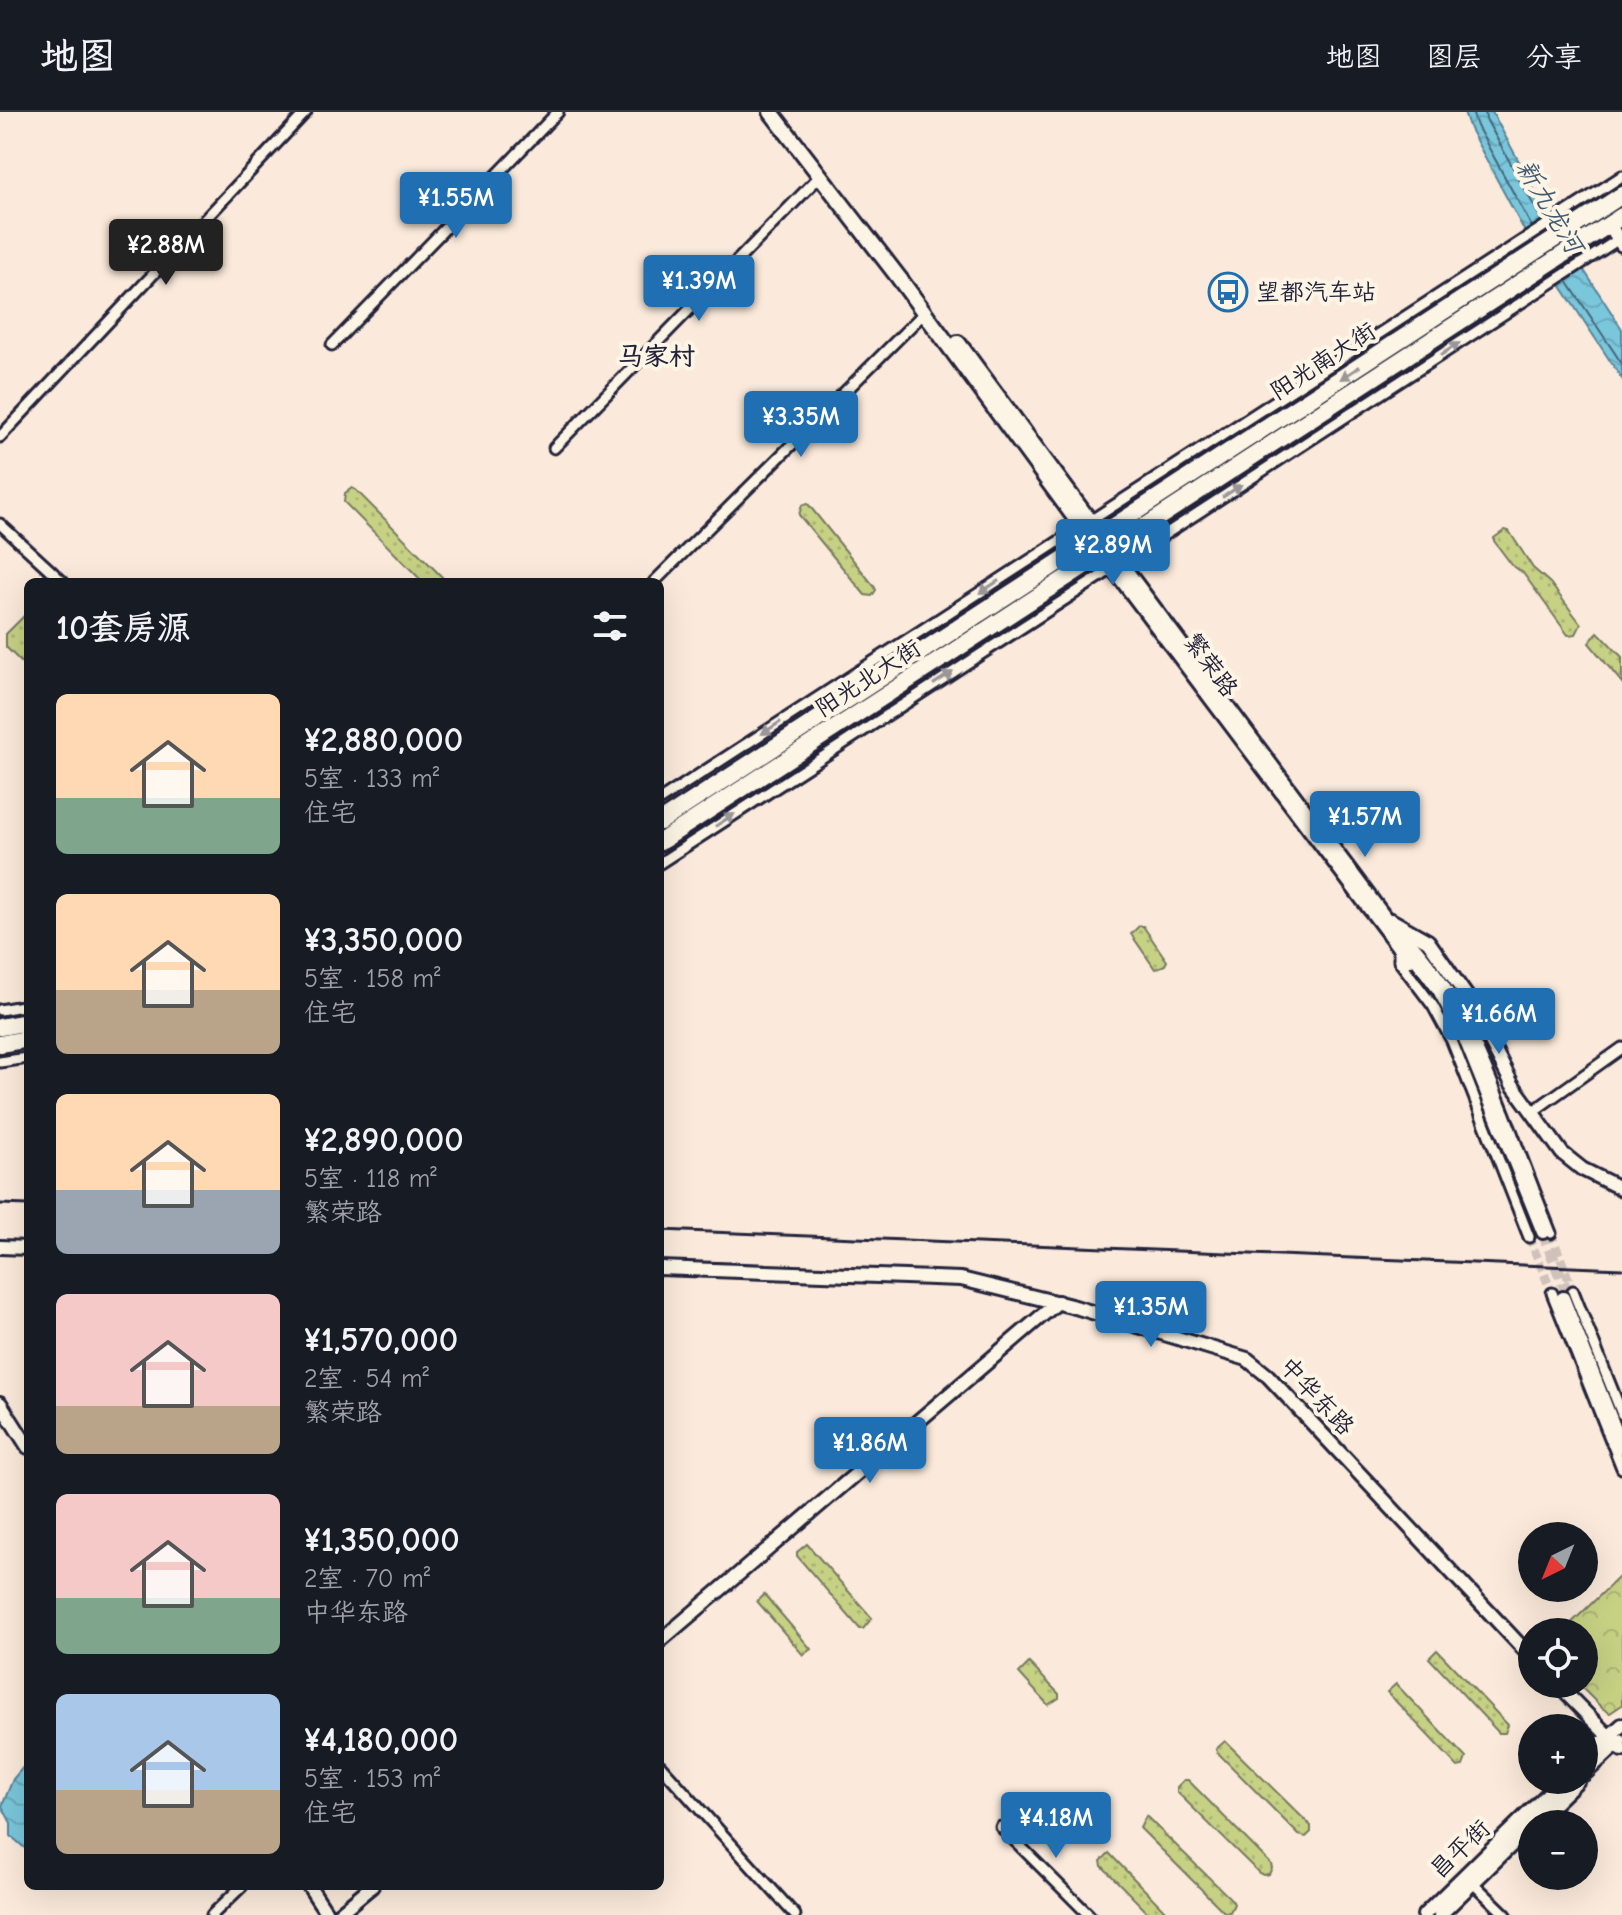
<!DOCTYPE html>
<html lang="zh">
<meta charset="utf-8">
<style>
body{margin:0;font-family:"Comic Neue","LXGW WenKai TC",sans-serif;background:#242831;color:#f1f3f6;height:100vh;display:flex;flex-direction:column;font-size:30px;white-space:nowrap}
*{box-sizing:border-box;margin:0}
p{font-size:26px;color:#9ea1a6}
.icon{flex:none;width:44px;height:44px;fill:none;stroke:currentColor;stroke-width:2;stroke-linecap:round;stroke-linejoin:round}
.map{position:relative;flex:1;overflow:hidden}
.drawer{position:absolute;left:24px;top:466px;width:640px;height:1312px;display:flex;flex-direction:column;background:#171b24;border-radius:12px;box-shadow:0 8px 32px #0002}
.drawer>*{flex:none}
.needle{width:52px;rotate:223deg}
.buttons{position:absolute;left:1518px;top:1410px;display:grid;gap:16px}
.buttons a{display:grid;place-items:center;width:80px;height:80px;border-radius:50%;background:#171b24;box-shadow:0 8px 32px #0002;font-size:40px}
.price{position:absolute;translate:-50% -68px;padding:0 18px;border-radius:8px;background:#1f6fb2;color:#fff;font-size:26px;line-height:52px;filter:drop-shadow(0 2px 4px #0008)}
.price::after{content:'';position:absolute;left:50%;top:48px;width:24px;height:18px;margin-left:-12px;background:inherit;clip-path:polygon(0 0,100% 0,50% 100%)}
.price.current{background:#222;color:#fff}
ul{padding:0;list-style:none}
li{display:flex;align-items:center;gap:24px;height:200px;padding:0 32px}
li span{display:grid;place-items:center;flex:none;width:224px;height:160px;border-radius:12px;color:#555}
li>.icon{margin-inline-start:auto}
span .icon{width:96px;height:96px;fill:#fffc;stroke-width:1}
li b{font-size:34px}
h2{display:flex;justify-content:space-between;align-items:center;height:96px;padding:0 32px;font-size:34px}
header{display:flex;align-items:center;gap:48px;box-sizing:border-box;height:112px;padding:0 40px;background:#171b24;border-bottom:2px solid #363941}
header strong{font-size:38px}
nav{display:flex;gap:44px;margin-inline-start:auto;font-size:28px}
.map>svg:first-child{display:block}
.grass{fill:url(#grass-dots);stroke:#747a60;stroke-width:2}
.forest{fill:url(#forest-crowns);stroke:#747a60;stroke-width:2}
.water{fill:url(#water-waves);stroke:#57849a;stroke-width:2}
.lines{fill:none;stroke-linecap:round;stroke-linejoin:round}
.shore{stroke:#45647b;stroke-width:2}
.street-tunnel{stroke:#d0c2bb;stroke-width:9;stroke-dasharray:9 4.5;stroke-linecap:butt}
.secondary-tunnel{stroke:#d0c2bb;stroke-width:12;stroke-dasharray:12 6;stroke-linecap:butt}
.street-casing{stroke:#22223b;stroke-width:15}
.secondary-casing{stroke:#22223b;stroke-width:18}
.primary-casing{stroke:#22223b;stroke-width:20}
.highway-casing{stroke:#22223b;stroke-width:22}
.street{stroke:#fcf5e5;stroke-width:9}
.secondary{stroke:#fcf5e5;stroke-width:12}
.primary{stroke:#fcf5e5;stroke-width:14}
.highway{stroke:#fcf5e5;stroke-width:16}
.rail{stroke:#22223b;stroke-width:3}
.oneway{fill:#9a9698}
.labels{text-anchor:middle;stroke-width:8;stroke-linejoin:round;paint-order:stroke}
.poi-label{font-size:24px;fill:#22223b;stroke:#fcf5e5;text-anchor:start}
.street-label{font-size:24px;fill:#22223b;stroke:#fcf5e5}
.water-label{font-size:26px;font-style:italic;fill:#415b73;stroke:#fcf5e5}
.neighbourhood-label{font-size:26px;font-weight:bold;fill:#22223b;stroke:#fcf5e5}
</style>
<header>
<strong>地图</strong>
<nav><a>地图</a><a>图层</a><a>分享</a></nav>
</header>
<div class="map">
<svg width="1622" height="1803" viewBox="0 0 1622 1803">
<defs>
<pattern id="grass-dots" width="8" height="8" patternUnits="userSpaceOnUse" patternTransform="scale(2)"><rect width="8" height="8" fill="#c6d184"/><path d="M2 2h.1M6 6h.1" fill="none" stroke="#aab373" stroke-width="1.8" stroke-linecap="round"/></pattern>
<pattern id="forest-crowns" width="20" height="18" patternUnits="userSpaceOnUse" patternTransform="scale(2)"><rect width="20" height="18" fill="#c6d184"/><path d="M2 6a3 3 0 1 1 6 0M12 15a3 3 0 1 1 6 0" fill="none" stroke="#aab373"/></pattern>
<pattern id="water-waves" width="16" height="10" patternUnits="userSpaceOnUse" patternTransform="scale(2)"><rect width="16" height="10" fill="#7ac6da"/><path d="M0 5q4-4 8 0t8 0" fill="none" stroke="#69aabc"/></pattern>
</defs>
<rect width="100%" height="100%" fill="#fbeadb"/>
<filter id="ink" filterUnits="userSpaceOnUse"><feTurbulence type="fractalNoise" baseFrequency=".0125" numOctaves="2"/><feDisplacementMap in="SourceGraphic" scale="16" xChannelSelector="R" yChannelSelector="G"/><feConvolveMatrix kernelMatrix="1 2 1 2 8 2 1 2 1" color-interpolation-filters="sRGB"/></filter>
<g filter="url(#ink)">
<!-- grass -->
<g class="grass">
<path d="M352,376L356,378L447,470H423L344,390L345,381Z"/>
<path d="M808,392L874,474L876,478L872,484L865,483L799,403L802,393Z"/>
<path d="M1505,418L1509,419L1533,456L1550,471L1581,512L1576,522L1568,523L1523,461L1512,453L1494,429V426Z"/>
<path d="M25,503L28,506V552L26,555L6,535V522Z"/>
<path d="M1598,520L1622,545V571L1589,531Z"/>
<path d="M1139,814H1143L1167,849L1165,853L1155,857L1131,822Z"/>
<path d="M807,1432L872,1506L863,1517H860L797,1444V1440Z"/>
<path d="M764,1482L811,1537L803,1543L757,1489Z"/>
<path d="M1437,1538L1508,1613L1505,1621H1499L1429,1546Z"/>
<path d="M1029,1551L1059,1582V1586L1048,1593L1019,1561Z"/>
<path d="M1396,1572L1466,1646L1463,1654L1458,1655L1387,1580Z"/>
<path d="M1225,1629L1311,1714V1720L1306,1725L1299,1723L1217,1640L1216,1637Z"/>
<path d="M1184,1668H1188L1271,1752L1272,1756L1269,1762L1263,1763L1259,1761L1177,1680V1675Z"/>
<path d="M1146,1704L1232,1788L1234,1792L1230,1800H1224L1140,1716Z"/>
<path d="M1109,1741L1169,1803H1150L1102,1754L1101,1749Z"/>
</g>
<!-- forest -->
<path class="forest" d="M1622,1462V1593L1610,1601L1602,1596L1578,1572H1584V1520H1562Z"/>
<!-- water -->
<g class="water">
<path d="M1464,0H1492L1547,101L1622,217V267L1524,118L1470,17Z"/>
<path d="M24,1654L28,1676V1739L11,1724V1711L2,1694L13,1667Z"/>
</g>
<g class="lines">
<!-- shore -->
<g class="shore">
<path d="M1472,0L1477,14L1532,115"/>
<path d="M1485,0L1486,7L1542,108"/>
<path d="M1567,169L1622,252"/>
</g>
<!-- street-tunnel -->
<g class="street-tunnel">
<path d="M1551,1121L1573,1179"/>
<path d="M1529,1125L1552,1181"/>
</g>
<!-- secondary-tunnel -->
<path class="secondary-tunnel" d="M1543,1120L1569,1186"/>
<!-- street casing -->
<g class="street-casing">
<g id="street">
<path d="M332,233L558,0"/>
<path d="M0,325L306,0"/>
<path d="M554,336L820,64"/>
<path d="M0,412L63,470"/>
<path d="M654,470L924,201"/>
<path d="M660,688L1622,64"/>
<path d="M660,751L1622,125"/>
<path d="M1401,819C1452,869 1478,935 1504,1000C1520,1041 1535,1081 1551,1121"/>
<path d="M1399,837V849L1433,894L1452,929L1529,1125"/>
<path d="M0,898L28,893"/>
<path d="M0,950L28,946"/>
<path d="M1532,1000L1622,936"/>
<path d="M1573,1179L1622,1302"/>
<path d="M1552,1181L1622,1356"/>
<path d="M660,1653L795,1803"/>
<path d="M1001,1715L1089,1803"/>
<path d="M1473,1771L1506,1803"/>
<path d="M212,1803L242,1774"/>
</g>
</g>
<!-- secondary casing -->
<g class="secondary-casing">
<g id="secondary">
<path d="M1609,112L1622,133"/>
<path d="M1092,429L1408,848"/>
<path d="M1106,431L1439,878L1465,927L1543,1120"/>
<path d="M1391,808L1428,829L1470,889L1512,972L1562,1041L1582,1057L1622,1077"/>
<path d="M0,1135L28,1136"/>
<path d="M660,1156L961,1167L1075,1195L1247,1247L1268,1264L1532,1546"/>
<path d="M1563,1186L1622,1335"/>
<path d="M0,1291L28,1335"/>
<path d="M660,1529L1058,1190"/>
<path d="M1557,1572L1622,1638"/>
<path d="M1584,1646L1622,1613"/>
<path d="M1584,1662L1620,1629"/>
<path d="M1533,1712L1578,1668"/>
<path d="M309,1774L328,1803"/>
<path d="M337,1803L372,1774"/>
<path d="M1424,1803L1562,1668"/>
<path d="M1440,1803L1532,1713"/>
</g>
</g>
<!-- primary casing -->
<g class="primary-casing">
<g id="primary">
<path d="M771,0L899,166L1092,429"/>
<path d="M958,231L1100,423"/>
</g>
</g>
<!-- highway casing -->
<g class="highway-casing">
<g id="highway">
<path d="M660,710L1622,83"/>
<path d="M660,730L1622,104"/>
<path d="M0,915L28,910"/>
<path d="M0,932L28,927"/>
</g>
</g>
<!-- street -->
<use href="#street" class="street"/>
<!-- secondary -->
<use href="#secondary" class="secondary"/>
<!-- primary -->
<use href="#primary" class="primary"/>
<!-- highway -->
<use href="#highway" class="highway"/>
<!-- rail -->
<g class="rail">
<path d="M0,1092L28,1093"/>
<path d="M660,1118L1622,1157"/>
</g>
</g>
<!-- one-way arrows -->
<defs><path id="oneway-solid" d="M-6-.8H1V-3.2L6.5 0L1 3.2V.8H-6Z" transform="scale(2)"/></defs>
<g class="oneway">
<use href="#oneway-solid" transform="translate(1450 237) rotate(-33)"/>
<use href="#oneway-solid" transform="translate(1350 261) rotate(147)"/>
<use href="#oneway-solid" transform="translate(1232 379) rotate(-33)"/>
<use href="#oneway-solid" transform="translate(989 475) rotate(147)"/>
<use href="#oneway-solid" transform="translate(943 566) rotate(-33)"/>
<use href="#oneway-solid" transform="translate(771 616) rotate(147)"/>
<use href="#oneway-solid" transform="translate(725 708) rotate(-33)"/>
</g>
</g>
<!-- icons -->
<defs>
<g id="bus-ring" transform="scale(2)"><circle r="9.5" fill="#fcf5e5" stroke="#1f6fb2" stroke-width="1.5"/><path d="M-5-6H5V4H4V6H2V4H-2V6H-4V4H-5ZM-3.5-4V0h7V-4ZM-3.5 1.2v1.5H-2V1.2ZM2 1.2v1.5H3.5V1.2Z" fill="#1f6fb2"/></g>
</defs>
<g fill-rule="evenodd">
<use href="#bus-ring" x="1228" y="180"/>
</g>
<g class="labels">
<!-- poi labels -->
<g class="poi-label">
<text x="1256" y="188">望都汽车站</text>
</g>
<!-- street labels -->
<g class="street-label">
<text transform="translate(1323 249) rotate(-33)" y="8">阳光南大街</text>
<text transform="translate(1211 553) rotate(53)" y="8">繁荣路</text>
<text transform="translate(868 566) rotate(-33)" y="8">阳光北大街</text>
<text transform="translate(1317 1284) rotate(47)" y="8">中华东路</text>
<text transform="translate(1460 1737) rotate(-44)" y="8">昌平街</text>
</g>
<!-- water labels -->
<g class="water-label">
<text transform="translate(1550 94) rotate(59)" y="9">新九龙河</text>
</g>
<!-- neighbourhood labels -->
<g class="neighbourhood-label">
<text x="656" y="253">马家村</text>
</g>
</g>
</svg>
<div class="buttons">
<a><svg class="needle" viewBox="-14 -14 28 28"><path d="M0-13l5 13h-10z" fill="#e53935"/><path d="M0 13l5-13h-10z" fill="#9ea1a6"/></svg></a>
<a><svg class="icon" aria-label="locate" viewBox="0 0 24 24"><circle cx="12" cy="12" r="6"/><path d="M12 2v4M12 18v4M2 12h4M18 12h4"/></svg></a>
<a>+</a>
<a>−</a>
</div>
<b class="price" style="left:456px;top:128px">¥1.55M</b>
<b class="price current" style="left:166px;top:175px">¥2.88M</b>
<b class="price" style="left:699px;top:211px">¥1.39M</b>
<b class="price" style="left:801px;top:347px">¥3.35M</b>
<b class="price" style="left:1113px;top:475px">¥2.89M</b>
<b class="price" style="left:1365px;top:747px">¥1.57M</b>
<b class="price" style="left:1499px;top:944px">¥1.66M</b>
<b class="price" style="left:1151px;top:1237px">¥1.35M</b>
<b class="price" style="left:870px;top:1373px">¥1.86M</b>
<b class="price" style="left:1056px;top:1748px">¥4.18M</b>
<section class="drawer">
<h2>10套房源<svg class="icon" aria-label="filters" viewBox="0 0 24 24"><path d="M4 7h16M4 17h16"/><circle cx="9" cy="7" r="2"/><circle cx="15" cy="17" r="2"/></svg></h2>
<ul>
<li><span style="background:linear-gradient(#ffd9b3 65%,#7fa58c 0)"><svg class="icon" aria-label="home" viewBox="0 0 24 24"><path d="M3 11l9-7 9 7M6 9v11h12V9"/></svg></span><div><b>¥2,880,000</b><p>5室 · 133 m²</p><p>住宅</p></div></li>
<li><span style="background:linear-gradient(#ffd9b3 60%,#b9a48a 0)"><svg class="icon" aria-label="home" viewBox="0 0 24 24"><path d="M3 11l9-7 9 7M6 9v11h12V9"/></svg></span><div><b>¥3,350,000</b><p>5室 · 158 m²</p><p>住宅</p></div></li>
<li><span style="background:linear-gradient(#ffd9b3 60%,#9aa5b1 0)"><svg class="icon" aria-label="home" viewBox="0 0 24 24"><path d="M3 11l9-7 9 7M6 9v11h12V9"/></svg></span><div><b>¥2,890,000</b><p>5室 · 118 m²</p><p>繁荣路</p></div></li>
<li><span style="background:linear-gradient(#f6c9c9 70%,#b9a48a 0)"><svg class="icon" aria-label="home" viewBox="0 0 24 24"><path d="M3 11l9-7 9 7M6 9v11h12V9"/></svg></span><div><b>¥1,570,000</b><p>2室 · 54 m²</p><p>繁荣路</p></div></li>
<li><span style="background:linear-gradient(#f6c9c9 65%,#7fa58c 0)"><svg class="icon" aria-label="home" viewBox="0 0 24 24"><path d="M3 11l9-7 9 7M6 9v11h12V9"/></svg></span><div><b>¥1,350,000</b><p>2室 · 70 m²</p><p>中华东路</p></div></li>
<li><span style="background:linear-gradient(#a9c7e8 60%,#b9a48a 0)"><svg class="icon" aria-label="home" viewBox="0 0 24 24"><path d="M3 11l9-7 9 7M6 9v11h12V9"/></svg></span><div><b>¥4,180,000</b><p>5室 · 153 m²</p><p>住宅</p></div></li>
</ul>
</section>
</div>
